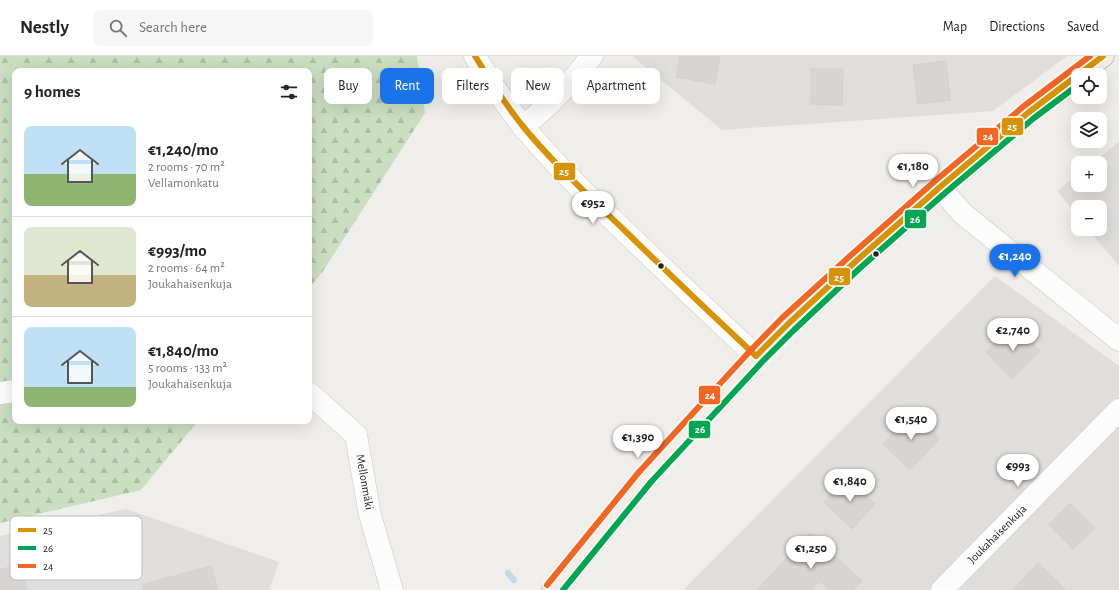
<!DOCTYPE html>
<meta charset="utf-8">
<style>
body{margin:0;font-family:"Alegreya Sans",sans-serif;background:#f6f6f6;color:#222;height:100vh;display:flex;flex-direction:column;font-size:15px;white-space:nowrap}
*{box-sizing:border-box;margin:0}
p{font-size:13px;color:#767676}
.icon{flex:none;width:22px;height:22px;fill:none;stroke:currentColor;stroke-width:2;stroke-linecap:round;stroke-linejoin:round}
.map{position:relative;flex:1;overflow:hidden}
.details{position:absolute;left:12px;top:12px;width:300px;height:356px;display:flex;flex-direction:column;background:#fff;border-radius:8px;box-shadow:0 4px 16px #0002}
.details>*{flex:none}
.hud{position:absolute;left:324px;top:12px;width:380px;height:36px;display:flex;gap:8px}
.controls{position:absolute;left:1071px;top:12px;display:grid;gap:8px}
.controls a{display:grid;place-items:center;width:36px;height:36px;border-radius:8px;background:#fff;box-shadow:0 4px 16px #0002;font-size:20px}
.price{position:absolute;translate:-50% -34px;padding:0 9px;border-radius:14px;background:#fff;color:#222;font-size:13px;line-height:26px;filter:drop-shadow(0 1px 2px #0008)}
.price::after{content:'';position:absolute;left:50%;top:24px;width:12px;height:9px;margin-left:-6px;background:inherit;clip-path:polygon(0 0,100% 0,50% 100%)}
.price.on{background:#1a73e8;color:#fff}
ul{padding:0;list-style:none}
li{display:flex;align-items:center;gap:12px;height:100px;padding:0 12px}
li+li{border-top:1px solid #e0e0e0}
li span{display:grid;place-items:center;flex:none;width:112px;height:80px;border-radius:8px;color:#555}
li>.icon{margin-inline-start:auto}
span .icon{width:48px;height:48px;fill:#fffc;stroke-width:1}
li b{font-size:17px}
h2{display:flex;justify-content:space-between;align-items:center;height:48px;padding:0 12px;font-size:17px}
.chip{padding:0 14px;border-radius:8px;background:#fff;box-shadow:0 4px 16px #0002;font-size:14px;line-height:36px}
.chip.on{background:#1a73e8;color:#fff}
header{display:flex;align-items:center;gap:24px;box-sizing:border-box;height:56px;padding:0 20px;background:#fff;border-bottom:1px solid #e0e0e0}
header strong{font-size:19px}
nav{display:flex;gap:22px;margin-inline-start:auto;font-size:14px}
.search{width:280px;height:36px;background:#f6f6f6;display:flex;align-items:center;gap:10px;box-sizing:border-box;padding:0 14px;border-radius:8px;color:#767676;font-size:15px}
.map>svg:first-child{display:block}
.residential{fill:#dfdedc}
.forest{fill:url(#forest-firs)}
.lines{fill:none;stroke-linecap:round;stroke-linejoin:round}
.stream{stroke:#bfdbe3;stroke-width:6}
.building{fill:#d7d4d2;stroke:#d3d0cc}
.minor-casing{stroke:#c9c8c7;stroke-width:23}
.major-casing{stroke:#a79c86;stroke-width:23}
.minor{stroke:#fdfcfc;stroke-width:22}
.major{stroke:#f3ede7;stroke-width:22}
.bus-1-casing{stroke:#fff;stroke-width:9}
.bus-2-casing{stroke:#fff;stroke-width:9}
.bus-3-casing{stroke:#fff;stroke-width:9}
.bus-1{stroke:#d79205;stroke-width:6}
.bus-2{stroke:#00a651;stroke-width:6}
.bus-3{stroke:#f26522;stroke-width:6}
.bus-dot{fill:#222;stroke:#fff;stroke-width:1.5}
.labels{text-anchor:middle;stroke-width:3;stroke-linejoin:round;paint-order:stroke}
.street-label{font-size:12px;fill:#222;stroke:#fff}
.key{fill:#fff;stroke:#bdbdbd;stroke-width:1}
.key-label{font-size:11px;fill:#222}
.line-badge{stroke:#fff;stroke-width:1.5}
.badge-label{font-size:11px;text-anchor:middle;font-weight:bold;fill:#fff}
</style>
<header>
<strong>Nestly</strong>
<div class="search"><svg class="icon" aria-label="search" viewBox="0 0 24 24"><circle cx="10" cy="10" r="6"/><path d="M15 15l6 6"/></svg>Search here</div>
<nav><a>Map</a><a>Directions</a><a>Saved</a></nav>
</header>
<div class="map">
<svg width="1119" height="534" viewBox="0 0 1119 534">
<defs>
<pattern id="forest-firs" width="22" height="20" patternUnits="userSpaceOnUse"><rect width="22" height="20" fill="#cbdec1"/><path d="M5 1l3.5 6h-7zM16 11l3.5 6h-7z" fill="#aebea6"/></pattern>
</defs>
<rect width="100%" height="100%" fill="#f0eeeb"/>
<!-- residential -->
<g class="residential">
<path d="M632,0H1067L993,55L722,74Z"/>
<path d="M1119,86V210L1088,173H1100V151H1078V161L1057,135L1078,118V129H1100V107H1092Z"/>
<path d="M995,220L1119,310V534H683Z"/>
<path d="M126,453L279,506L269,534H0V480Z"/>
</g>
<!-- forest -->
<path class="forest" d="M0,0H417L425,57L323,215L309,232V15H15V365H198L141,434L0,467Z"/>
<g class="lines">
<!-- stream -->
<path class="stream" d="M508,517L514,524"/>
</g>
<!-- building -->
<g class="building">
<path d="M680,0H720L715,28L676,21Z"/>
<path d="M946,5L950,44L918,48L913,9Z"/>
<path d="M811,13H843L842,49L811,48Z"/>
<path d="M1014,269L1040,295L1012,323L986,296Z"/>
<path d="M913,357L940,382L910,414L883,388Z"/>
<path d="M847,422L875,448L852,473L824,446Z"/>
<path d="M1070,447L1095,472L1073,493L1049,469Z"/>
<path d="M810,477L862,525L853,534H830L819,525L811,534H757Z"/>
<path d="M1038,507L1066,534H1013Z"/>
<path d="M18,508L27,534H0V514Z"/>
<path d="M211,510L218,534H143L142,529Z"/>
</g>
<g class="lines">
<!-- minor casing -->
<g class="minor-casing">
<g id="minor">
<path d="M475,0C510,63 561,115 613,164C660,210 708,255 756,300"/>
<path d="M523,71L547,50L575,21L592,0"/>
<path d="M940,131L962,157L1119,284"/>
<path d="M0,337L15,335"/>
<path d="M309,337L356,379L370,459L392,534"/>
<path d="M942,534L1119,354"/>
</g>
</g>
<!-- major casing -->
<g class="major-casing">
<path id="major" d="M553,534L645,421L756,300L788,268L855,206L940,131L1029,56L1103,0"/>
</g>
<!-- minor -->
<use href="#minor" class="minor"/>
<!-- major -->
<use href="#major" class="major"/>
<!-- bus-1 casing -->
<g class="bus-1-casing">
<g id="bus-1">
<path d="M475,0C489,23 504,46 521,68C551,105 586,137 620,170C665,214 710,257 756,300"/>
<path d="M756,300L788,268L855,206L940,131L1029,56L1103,0"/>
</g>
</g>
<!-- bus-2 casing -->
<g class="bus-2-casing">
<path id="bus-2" d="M563,534L651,426L762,306L794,274L860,212L945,137L1034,62L1078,29"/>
</g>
<!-- bus-3 casing -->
<g class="bus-3-casing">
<path id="bus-3" d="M547,529L639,416L750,295L782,262L850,200L935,125L1024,50L1090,0"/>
</g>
<!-- bus-1 -->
<use href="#bus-1" class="bus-1"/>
<!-- bus-2 -->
<use href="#bus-2" class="bus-2"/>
<!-- bus-3 -->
<use href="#bus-3" class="bus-3"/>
</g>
<!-- markers -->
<g class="bus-dot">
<circle cx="876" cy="198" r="3.5"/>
<circle cx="661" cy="210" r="3.5"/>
</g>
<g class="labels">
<!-- street labels -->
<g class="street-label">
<text transform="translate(365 426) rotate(80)" y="4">Mellonmäki</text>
<text transform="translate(997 478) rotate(-45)" y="4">Joukahaisenkuja</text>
</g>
</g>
<!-- legend -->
<rect x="10" y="460" width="132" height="64" rx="6" class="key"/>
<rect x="18" y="472" width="18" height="4" fill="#d79205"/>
<rect x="18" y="490" width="18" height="4" fill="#00a651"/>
<rect x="18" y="508" width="18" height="4" fill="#f26522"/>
<g class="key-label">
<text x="43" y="478">25</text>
<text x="43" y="496">26</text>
<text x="43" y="514">24</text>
</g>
<g class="line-badge">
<rect x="1001" y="61" width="23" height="19" rx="4" fill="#d79205"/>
<rect x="976" y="71" width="23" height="19" rx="4" fill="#f26522"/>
<rect x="553" y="106" width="23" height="19" rx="4" fill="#d79205"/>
<rect x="904" y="153" width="23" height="20" rx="4" fill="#00a651"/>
<rect x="828" y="211" width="23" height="19" rx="4" fill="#d79205"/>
<rect x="698" y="329" width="23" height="20" rx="4" fill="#f26522"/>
<rect x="688" y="364" width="23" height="19" rx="4" fill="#00a651"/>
</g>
<g class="badge-label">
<text x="1012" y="74">25</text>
<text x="988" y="84">24</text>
<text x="564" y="119">25</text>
<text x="915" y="167">26</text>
<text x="839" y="225">25</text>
<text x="710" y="343">24</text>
<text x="700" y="377">26</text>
</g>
</svg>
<div class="controls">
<a><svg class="icon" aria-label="locate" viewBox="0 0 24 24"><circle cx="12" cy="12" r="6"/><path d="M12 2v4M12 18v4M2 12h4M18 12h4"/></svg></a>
<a><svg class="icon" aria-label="layers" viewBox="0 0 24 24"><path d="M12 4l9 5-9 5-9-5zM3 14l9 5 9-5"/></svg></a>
<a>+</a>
<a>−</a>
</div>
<b class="price" style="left:913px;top:132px">€1,180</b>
<b class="price" style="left:593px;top:169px">€952</b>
<b class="price on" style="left:1015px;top:222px">€1,240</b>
<b class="price" style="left:1013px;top:296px">€2,740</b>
<b class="price" style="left:911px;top:385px">€1,540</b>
<b class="price" style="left:638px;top:403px">€1,390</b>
<b class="price" style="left:1018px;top:432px">€993</b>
<b class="price" style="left:850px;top:447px">€1,840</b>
<b class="price" style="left:811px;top:514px">€1,250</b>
<div class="hud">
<a class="chip">Buy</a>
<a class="chip on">Rent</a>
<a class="chip">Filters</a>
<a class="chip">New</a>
<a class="chip">Apartment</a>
</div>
<section class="details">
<h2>9 homes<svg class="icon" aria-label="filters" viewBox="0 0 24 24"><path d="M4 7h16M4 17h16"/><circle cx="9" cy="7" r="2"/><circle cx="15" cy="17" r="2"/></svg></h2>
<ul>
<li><span style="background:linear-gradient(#bfe0f5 60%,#8fb573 0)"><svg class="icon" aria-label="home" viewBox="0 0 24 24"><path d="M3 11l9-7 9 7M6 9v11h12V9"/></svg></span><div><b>€1,240/mo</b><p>2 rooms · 70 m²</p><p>Vellamonkatu</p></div></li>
<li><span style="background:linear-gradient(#dfe7d0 60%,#c2b280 0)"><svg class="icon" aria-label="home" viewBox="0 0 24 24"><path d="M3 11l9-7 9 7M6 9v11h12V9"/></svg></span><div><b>€993/mo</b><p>2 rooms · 64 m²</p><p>Joukahaisenkuja</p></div></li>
<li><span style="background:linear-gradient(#bfe0f5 75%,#8fb573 0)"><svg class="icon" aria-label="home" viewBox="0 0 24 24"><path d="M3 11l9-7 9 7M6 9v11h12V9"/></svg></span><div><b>€1,840/mo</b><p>5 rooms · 133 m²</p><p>Joukahaisenkuja</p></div></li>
</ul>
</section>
</div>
